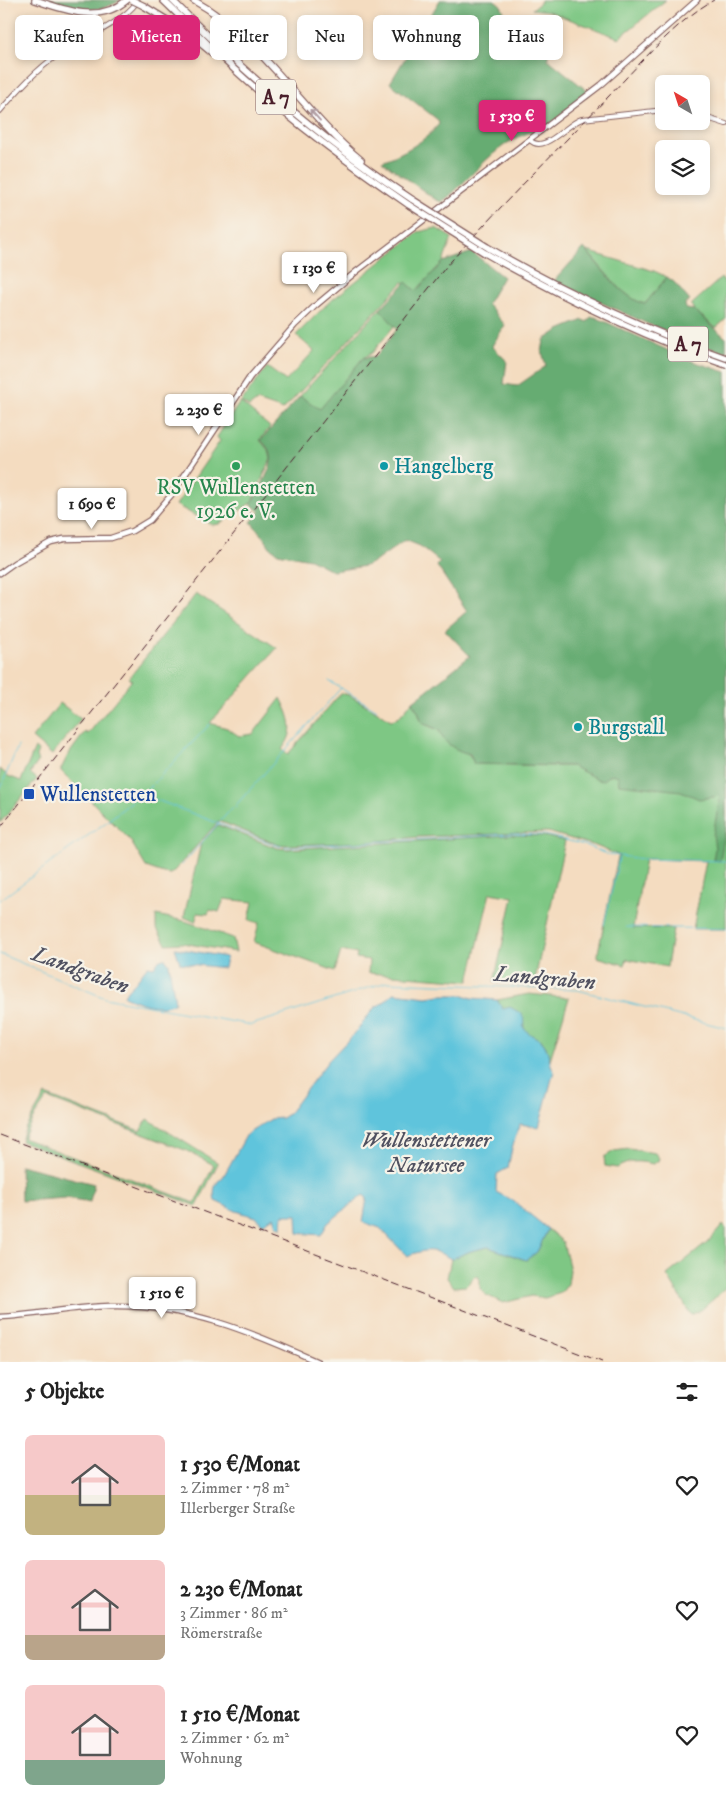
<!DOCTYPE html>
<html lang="de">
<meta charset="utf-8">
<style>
body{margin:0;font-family:"IM FELL DW Pica",serif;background:#f2f2f2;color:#222;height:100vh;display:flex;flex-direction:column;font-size:19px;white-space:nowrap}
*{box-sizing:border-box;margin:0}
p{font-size:16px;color:#767676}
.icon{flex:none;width:28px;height:28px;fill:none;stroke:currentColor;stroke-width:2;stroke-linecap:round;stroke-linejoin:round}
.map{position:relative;height:1362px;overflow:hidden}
.drawer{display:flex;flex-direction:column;background:#fff;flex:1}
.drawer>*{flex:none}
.guide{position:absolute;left:15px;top:15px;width:696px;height:45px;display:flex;gap:10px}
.needle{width:32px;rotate:321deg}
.controls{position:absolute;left:655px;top:75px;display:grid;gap:10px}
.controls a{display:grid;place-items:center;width:55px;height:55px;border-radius:8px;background:#fff;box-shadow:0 2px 8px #0003;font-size:25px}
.price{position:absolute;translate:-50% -42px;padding:0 11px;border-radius:5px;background:#fff;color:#222;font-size:16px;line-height:32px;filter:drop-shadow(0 1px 2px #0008)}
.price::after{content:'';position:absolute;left:50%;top:30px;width:15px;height:11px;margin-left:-8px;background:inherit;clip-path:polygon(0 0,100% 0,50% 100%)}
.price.current{background:#db2777;color:#fff}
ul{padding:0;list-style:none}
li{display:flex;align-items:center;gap:15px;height:125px;padding:0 25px}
li span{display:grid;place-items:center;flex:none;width:140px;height:100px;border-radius:8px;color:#555}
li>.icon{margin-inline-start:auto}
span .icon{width:60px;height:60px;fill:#fffc;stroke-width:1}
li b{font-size:21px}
h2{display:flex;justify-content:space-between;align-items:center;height:60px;padding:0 25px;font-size:21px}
.pill{padding:0 18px;border-radius:8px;background:#fff;box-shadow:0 2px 8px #0003;font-size:18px;line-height:45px}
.pill.current{background:#db2777;color:#fff}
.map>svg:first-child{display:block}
.green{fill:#7ec784;stroke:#647358;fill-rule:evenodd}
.forest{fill:#66ac72;stroke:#58664e}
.water{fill:#5fc4dc;stroke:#547284}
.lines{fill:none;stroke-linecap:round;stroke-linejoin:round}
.stream{stroke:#5fc4dc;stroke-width:1}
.minor-casing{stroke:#86615f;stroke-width:6}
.major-casing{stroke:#86615f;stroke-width:7}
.highway-casing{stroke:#86615f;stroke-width:8}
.minor{stroke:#fff;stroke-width:4}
.major{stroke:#fff;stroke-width:4.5}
.highway{stroke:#fff;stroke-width:5.5}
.rail{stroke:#4a1f2b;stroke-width:1;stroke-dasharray:8 4;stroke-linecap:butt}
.highway-bridge-casing{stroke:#86615f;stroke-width:8;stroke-linecap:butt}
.highway-bridge{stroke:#fff;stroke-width:5.5}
.oneway{stroke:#ae9aa0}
.leisure-dot{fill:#2e9e5b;stroke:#f7f3e8;stroke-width:2}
.culture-dot{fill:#0f9aa8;stroke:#f7f3e8;stroke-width:2}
.transit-dot{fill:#1a4fb4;stroke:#f7f3e8;stroke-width:2}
.labels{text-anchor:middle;stroke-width:4.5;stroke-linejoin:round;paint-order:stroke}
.shield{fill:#f7f3e8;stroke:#7e5f64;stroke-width:1}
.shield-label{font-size:20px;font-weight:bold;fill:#4a1f2b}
.culture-label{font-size:21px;fill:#0d838f;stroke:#f7f3e8;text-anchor:start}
.leisure-label{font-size:21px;fill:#27864d;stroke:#f7f3e8}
.transit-label{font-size:21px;fill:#164399;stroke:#f7f3e8;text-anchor:start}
.water-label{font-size:22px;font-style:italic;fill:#505160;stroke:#f7f3e8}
</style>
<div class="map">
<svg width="726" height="1362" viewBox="0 0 726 1362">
<rect width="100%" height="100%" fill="#f7f3e8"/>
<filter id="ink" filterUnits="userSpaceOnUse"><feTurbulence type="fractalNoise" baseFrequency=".02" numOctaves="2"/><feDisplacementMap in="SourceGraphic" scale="10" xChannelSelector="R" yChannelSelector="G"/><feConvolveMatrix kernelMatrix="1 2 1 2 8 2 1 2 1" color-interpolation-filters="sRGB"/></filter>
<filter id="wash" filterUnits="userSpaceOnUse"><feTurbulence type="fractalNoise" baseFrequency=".0096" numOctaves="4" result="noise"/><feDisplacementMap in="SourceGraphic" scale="20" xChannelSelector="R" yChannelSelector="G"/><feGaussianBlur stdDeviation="1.12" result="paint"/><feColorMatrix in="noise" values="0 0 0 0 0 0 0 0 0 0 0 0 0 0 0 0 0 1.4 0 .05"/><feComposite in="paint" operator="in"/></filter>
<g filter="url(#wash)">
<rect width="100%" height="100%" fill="#f4dcc0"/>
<!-- green -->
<g class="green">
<path d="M541,0H666L619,38L548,11L532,9L540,3Z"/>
<path d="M436,228L452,238L443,262L416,291L406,283L403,282L283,410L257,401L249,407L241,402L267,367L286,381L314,351L296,335L327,304L418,232Z"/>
<path d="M587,251L654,271L667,277L645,304C624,299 602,268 587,251Z"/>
<path d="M721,278L726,284V319L716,328L694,310L691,305Z"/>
<path d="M380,309L395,325L372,353L363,358L320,410L300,396Z"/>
<path d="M240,402L270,427L260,440L269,451L271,459L251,503L219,524L212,525L176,505L220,441L217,437Z"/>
<path d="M196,594L277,648L210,723L227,728L239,736L253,734L281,698C290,716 297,731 282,749L288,754L341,693L349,695L391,720L398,718L412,702L418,711L422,723C442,731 465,744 475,764L554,766H726V929H693L706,861L645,859L633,928L673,929L667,967L627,959L625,965L597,957L618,857L620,856L596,846L548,832L419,837L368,842L291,845H279L219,821L173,872L170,874L163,873L146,867L130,840L61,771V769L68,755L85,732L88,734L132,680L129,678Z"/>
<path d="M60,703L81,719L52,755L32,738Z"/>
<path d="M35,748L38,751L36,757L38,762L30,773L37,779L0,823V769L8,776L21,781Z"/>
<path d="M218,825L277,848L287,849L511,835L543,836L565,841L534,984L494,982L513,897L490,893L469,981L368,973L369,960L356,958L357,954L341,951L335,971L254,942L259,923L249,920L253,902L224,899L219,912L210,910L208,914L198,913L195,922L184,917L201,843Z"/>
<path d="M156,915L185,921L233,938L236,952L182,943L166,944L156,927Z"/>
<path d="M529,994L569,998L549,1063L546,1047L541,1040L528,1034L523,1026L503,1009L497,1000Z"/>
<path d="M45,1095L140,1131L148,1119L218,1163L197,1206L21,1141L26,1127ZM47,1098L185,1150L214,1165L195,1203L25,1139L24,1137L32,1120Z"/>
<path d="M629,1149L655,1153L659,1158L658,1161L653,1164C639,1161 630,1160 617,1168L605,1166L604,1157L614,1151Z"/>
<path d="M723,1225L726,1229V1288L701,1310L691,1315L667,1275L707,1243Z"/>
<path d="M548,1229L563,1242L570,1270L568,1284L561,1293L545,1298L531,1296L503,1303L486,1295L480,1289V1280L478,1276L474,1277L466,1286L454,1287L447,1278L451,1259L471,1251L488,1247L526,1260L537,1252Z"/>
</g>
<!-- forest -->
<g class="forest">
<path d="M47,0H121C95,16 74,8 47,0Z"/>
<path d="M440,0H494C509,7 504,25 503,39L548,46V59L590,93L548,126L542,125C532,133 514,137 502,147C480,163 464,185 442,202L436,200L382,161C403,153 425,142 439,124L438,120L390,83Z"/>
<path d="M584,248C599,265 623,299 645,304L667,277L674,282L690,301L685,304L686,309L694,310L726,338V354L648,324L554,281Z"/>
<path d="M472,252L503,277L487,304L505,325L492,346L507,361L504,384L517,386L546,366L542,352L544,340L559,330L583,320L587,322L591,317H595L689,360L726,372V826L720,861L713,860L715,848L713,835L720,796L699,799L681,791L619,784L618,776L612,774L601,781L572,766L474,764L470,754C457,751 443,744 439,730L422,723L418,711L412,702L470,656L445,630L467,611L437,566L440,562L420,546L405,540L376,561L365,566L333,571L310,559L278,553L270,547L263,536L251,522L260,512L251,504C257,493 273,468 271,457C271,450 265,445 261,440L300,396L320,409L363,358L376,356L397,329L380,309L406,282L416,291L443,262Z"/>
<path d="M20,1165L94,1184L90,1202L66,1198L21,1201Z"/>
</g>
<!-- water -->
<g class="water">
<path d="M175,948L226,957L224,968L180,963Z"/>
<path d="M163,959H166L169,964L175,1002C162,1012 137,1002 124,996C127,988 132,986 137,980C141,975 144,970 148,966L154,967L158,961Z"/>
<path d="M394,993L427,997L440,995H464L472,998L497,1000L503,1009L510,1007L522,1014L525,1023L523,1027C531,1038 539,1036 544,1044C550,1053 548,1061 554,1071L539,1127L520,1124L512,1148L508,1168L497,1174L496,1192L512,1200L548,1229L537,1252L526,1260L488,1247L471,1251L451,1259C433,1248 426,1249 407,1256L380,1228L363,1222L367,1198L363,1195L328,1223L321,1235L298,1233L297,1215H283L282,1228L277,1225L274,1217L262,1224L256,1217L236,1211L215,1201C213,1191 214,1183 223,1177L247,1134L271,1119L282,1118L288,1114L328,1061L354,1034L375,1007L383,1003Z"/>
</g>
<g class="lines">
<!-- stream -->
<g class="stream">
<path d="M329,681L377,710"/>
<path d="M0,789L18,746"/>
<path d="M141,794L278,846L288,847L511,834L544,835"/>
<path d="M545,835L585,845L606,854L642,859"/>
<path d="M642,859L726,861"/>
<path d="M182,865L232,808L236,807V805L341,688"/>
<path d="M0,900L105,823L151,786L210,724"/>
<path d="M604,925L619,858"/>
<path d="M626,927L726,929"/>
<path d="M0,954L105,998L251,1025L356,992"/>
<path d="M358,991L387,982L578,990L726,1028"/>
</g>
</g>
</g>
<g filter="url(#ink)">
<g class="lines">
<!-- minor casing -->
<g class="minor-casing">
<g id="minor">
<path d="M0,111C18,90 36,70 59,54C83,38 120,25 137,2"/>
<path d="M701,116L726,124"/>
<path d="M530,140C544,155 567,123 582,119L664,110"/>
</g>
</g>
<!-- major casing -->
<g class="major-casing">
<g id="major">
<path d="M0,573L14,563L51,542L64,539L111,538L132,531L150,520L172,494L250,377L295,325L315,306L357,271L601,85L697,0"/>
<path d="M0,1317C37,1315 73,1307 110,1306C184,1304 252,1332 318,1362"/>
</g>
</g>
<!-- highway casing -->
<g class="highway-casing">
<g id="highway">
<path d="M35,0C66,10 99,24 127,0"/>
<path d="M163,0C187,23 210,47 234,69C288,119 348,163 409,205"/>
<path d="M172,0C246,75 325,142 413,200"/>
<path d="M193,0C262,38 301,111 361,160"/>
<path d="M144,6L188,33L212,53"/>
<path d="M487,247C563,291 643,329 726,358"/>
<path d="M485,253C562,297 642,336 726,365"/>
</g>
</g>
<!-- minor -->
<use href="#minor" class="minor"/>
<!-- major -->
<use href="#major" class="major"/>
<!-- highway -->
<use href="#highway" class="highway"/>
<!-- rail -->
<g class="rail">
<path d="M0,828L445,268C497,209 553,154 608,97C637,67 678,19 714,0"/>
<path d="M0,1135L602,1362"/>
</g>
<!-- highway-bridge casing -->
<g class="highway-bridge-casing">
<g id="highway-bridge">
<path d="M132,0L144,6"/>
<path d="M413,200L487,247"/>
<path d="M409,205L485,253"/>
</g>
</g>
<!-- highway-bridge -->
<use href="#highway-bridge" class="highway-bridge"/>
</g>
<!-- one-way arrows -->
<defs><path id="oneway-shaft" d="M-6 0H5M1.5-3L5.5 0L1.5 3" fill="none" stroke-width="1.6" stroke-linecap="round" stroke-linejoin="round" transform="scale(1.25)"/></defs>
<use class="oneway" href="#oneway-shaft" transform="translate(315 115) rotate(-132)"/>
</g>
<!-- markers -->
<circle class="leisure-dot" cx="236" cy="466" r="5"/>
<g class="culture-dot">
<circle cx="384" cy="466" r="5"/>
<circle cx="578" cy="727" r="5"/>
</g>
<rect class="transit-dot" x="23" y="788" width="12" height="12" rx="2.5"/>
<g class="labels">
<!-- shield labels -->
<g class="shield">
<rect x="256" y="79.5" width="40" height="35" rx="4"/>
<rect x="668" y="326.5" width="40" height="35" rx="4"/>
</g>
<g class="shield-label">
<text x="276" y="104">A 7</text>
<text x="688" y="351">A 7</text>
</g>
<!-- culture labels -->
<g class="culture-label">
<text x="394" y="473">Hangelberg</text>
<text x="588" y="734">Burgstall</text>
</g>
<!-- leisure labels -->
<g class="leisure-label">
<text x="236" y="494">RSV Wullenstetten<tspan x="236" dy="24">1926 e. V.</tspan></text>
</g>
<!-- transit labels -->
<g class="transit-label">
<text x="40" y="801">Wullenstetten</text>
</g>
<!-- water labels -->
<g class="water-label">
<text transform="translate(81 969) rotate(20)" y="8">Landgraben</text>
<text transform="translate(545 977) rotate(5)" y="8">Landgraben</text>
<text x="426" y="1147">Wullenstettener<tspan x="426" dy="25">Natursee</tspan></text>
</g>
</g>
</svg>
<div class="controls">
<a><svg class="needle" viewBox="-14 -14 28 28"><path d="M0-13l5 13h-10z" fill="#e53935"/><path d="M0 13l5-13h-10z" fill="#767676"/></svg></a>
<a><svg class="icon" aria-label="layers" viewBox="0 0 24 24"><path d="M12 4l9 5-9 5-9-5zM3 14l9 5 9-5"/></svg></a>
</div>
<b class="price current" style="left:512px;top:142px">1 530 €</b>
<b class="price" style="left:314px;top:294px">1 130 €</b>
<b class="price" style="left:199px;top:436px">2 230 €</b>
<b class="price" style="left:92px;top:530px">1 690 €</b>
<b class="price" style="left:162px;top:1319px">1 510 €</b>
<div class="guide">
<a class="pill">Kaufen</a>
<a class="pill current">Mieten</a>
<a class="pill">Filter</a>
<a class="pill">Neu</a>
<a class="pill">Wohnung</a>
<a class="pill">Haus</a>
</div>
</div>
<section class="drawer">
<h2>5 Objekte<svg class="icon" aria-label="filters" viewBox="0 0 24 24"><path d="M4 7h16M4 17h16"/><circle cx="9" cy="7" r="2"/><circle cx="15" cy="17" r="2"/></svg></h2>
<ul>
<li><span style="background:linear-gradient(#f6c9c9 60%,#c2b280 0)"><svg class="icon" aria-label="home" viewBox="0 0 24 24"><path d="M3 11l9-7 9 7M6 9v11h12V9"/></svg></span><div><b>1 530 €/Monat</b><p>2 Zimmer · 78 m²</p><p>Illerberger Straße</p></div><svg class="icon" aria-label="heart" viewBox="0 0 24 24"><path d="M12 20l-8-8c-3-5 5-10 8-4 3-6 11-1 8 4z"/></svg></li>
<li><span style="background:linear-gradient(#f6c9c9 75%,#b9a48a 0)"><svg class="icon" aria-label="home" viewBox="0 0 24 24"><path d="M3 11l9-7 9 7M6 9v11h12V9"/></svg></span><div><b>2 230 €/Monat</b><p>3 Zimmer · 86 m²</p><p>Römerstraße</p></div><svg class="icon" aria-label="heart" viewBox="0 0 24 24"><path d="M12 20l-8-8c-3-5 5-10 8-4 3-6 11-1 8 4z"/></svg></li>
<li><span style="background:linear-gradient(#f6c9c9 75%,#7fa58c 0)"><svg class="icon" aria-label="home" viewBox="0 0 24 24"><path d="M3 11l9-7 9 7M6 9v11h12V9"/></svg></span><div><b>1 510 €/Monat</b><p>2 Zimmer · 62 m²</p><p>Wohnung</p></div><svg class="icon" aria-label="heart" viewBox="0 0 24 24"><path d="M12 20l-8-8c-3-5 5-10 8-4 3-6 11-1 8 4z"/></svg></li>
</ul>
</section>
